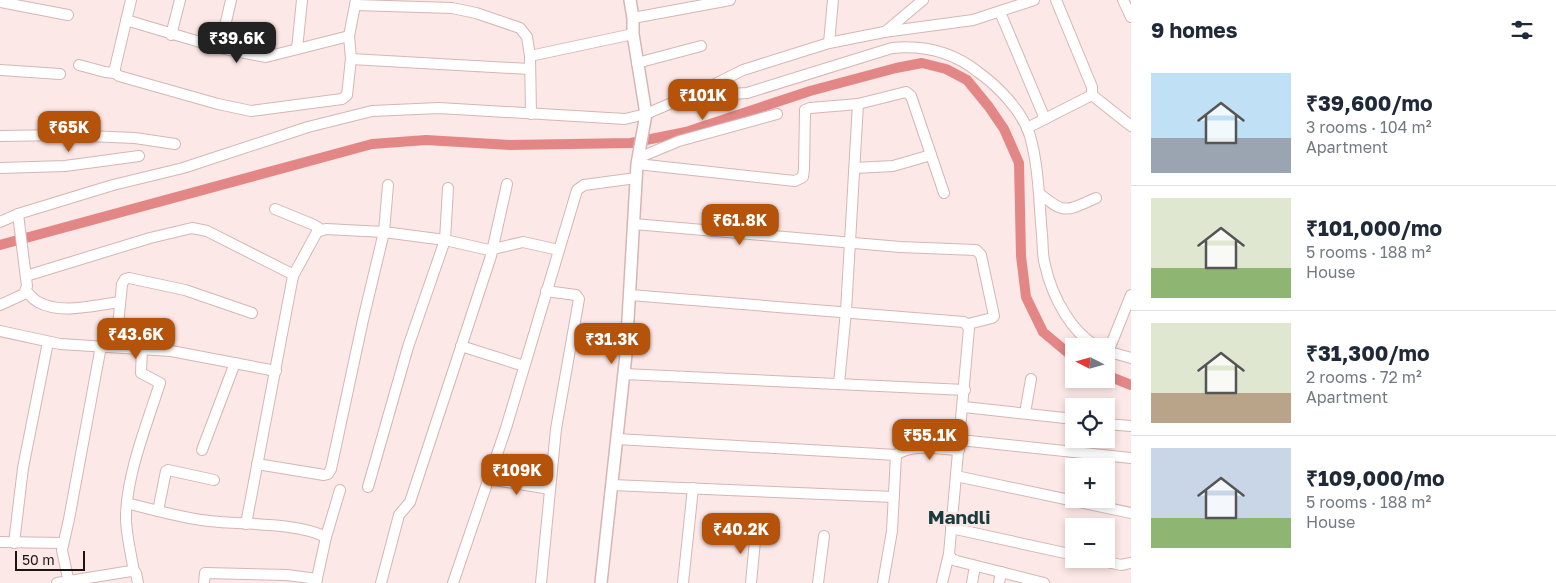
<!DOCTYPE html>
<meta charset="utf-8">
<style>
body{margin:0;font-family:"Golos Text",sans-serif;background:#f6f6f7;color:#1f2937;height:100vh;display:flex;flex-direction:column;font-size:19px;white-space:nowrap}
*{box-sizing:border-box;margin:0}
p{font-size:16px;color:#747a83}
.icon{flex:none;width:28px;height:28px;fill:none;stroke:currentColor;stroke-width:2;stroke-linecap:round;stroke-linejoin:round}
.map{position:relative;flex:1;overflow:hidden}
.panel{display:flex;flex-direction:column;background:#fff;width:425px}
.panel>*{flex:none}
.needle{width:32px;rotate:276deg}
.controls{position:absolute;left:1065px;top:338px;display:grid;gap:10px}
.controls a{display:grid;place-items:center;width:50px;height:50px;border-radius:0px;background:#fff;box-shadow:0 2px 8px #0003;font-size:25px}
.scale{position:absolute;left:15px;bottom:12px;width:70px;box-sizing:border-box;padding-left:5px;border:2px solid #1f1414;border-top:0;font-size:14px;line-height:18px;white-space:nowrap;color:#1f1414;-webkit-text-stroke:4px #fce8e7;paint-order:stroke}
.price{position:absolute;translate:-50% -42px;padding:0 11px;border-radius:10px;background:#b45309;color:#fff;font-size:16px;line-height:32px;filter:drop-shadow(0 1px 2px #0008)}
.price::after{content:'';position:absolute;left:50%;top:30px;width:15px;height:11px;margin-left:-8px;background:inherit;clip-path:polygon(0 0,100% 0,50% 100%)}
.price.active{background:#222;color:#fff}
ul{padding:0;list-style:none}
li{display:flex;align-items:center;gap:15px;height:125px;padding:0 20px}
li+li{border-top:1px solid #e0e1e3}
li span{display:grid;place-items:center;flex:none;width:140px;height:100px;border-radius:0px;color:#555}
li>.icon{margin-inline-start:auto}
span .icon{width:60px;height:60px;fill:#fffc;stroke-width:1}
li b{font-size:21px}
h2{display:flex;justify-content:space-between;align-items:center;height:60px;padding:0 20px;font-size:21px}
main{display:flex;flex:1;min-height:0}
.map>svg:first-child{display:block}
.lines{fill:none;stroke-linecap:round;stroke-linejoin:round}
.canal{stroke:#e28686;stroke-width:10}
.minor-casing{stroke:#d5b6b5;stroke-width:12}
.tertiary-casing{stroke:#d5b6b5;stroke-width:14}
.minor{stroke:#fff;stroke-width:10}
.tertiary{stroke:#fff;stroke-width:11}
.labels{text-anchor:middle;stroke-width:5;stroke-linejoin:round;paint-order:stroke}
.district-label{font-size:19px;font-weight:bold;fill:#183b3d;stroke:#fce8e7}
</style>
<main>
<div class="map">
<svg width="1131" height="583" viewBox="0 0 1131 583">
<rect width="100%" height="100%" fill="#fce8e7"/>
<g class="lines">
<!-- canal -->
<g class="canal">
<path d="M0,245L372,144L426,140L510,145L631,143L686,132L810,91L896,68L922,63L946,69L967,80L989,107L1004,129L1019,163L1021,256L1026,297L1043,332L1074,358"/>
<path d="M1106,375L1131,385"/>
</g>
<!-- minor casing -->
<g class="minor-casing">
<g id="minor">
<path d="M131,0L115,68V73L119,76L218,104L251,111L342,99L347,95L351,59L349,36L356,0"/>
<path d="M1123,0L1131,17"/>
<path d="M0,2L68,15"/>
<path d="M355,5L452,8L476,13L520,28L527,37L530,56L531,114"/>
<path d="M1000,12L1045,119"/>
<path d="M633,18L730,0"/>
<path d="M126,20L220,48L266,57L349,36"/>
<path d="M885,32L923,0"/>
<path d="M171,35L180,0"/>
<path d="M829,43L833,0"/>
<path d="M220,48L231,0"/>
<path d="M297,49L302,0"/>
<path d="M530,56L633,34"/>
<path d="M351,59L529,69"/>
<path d="M637,63L701,46"/>
<path d="M79,65L105,72L115,73"/>
<path d="M0,70L60,74"/>
<path d="M711,86L731,94L747,93L892,48C924,45 953,52 978,72C998,86 1023,112 1030,136C1039,168 1039,202 1042,235C1043,244 1042,255 1045,265C1049,283 1055,298 1065,314C1073,327 1083,338 1096,346"/>
<path d="M1092,95L1131,126"/>
<path d="M1027,128L1092,95V87L1056,0"/>
<path d="M0,136L64,135L135,138L175,144"/>
<path d="M638,158L679,141L777,114"/>
<path d="M637,164L795,181L803,177L804,169L805,110L810,108L858,104L906,92L911,96L944,193"/>
<path d="M0,168L65,166L139,156"/>
<path d="M855,168L893,166L931,155"/>
<path d="M1039,193C1065,215 1066,211 1096,198"/>
<path d="M275,209L314,225L322,230"/>
<path d="M0,222L18,214L113,185L183,168L308,127L372,111L439,108L625,119L646,114L711,86L743,70L829,43L884,32L973,20L1034,0"/>
<path d="M634,224L900,247L976,250L981,255L994,316L992,318L968,324"/>
<path d="M26,276L150,238L192,228L207,231L290,273L293,276L246,524"/>
<path d="M293,276L317,232L326,229L384,232L445,240L489,250L523,242L559,250"/>
<path d="M26,291C30,295 33,299 38,302C62,315 94,305 120,302"/>
<path d="M630,295L964,322L969,328L949,554L952,559L957,561L1044,583"/>
<path d="M0,305L24,294L27,286L18,214"/>
<path d="M0,331L60,344L171,351L276,371"/>
<path d="M461,346L524,366"/>
<path d="M116,347L122,284L125,279L129,278L185,290L252,313"/>
<path d="M1106,351L1131,358"/>
<path d="M1108,352L1131,295"/>
<path d="M624,374L965,390"/>
<path d="M839,384L846,311L858,104"/>
<path d="M964,407L1074,419"/>
<path d="M1025,413L1031,379"/>
<path d="M1106,424L1131,426"/>
<path d="M617,439L896,455L892,531L883,583"/>
<path d="M960,440L1131,458"/>
<path d="M202,450L235,363"/>
<path d="M896,455C913,443 939,449 959,450"/>
<path d="M257,464L324,475L328,474L331,469L363,320L384,232L388,185"/>
<path d="M956,476L1131,513"/>
<path d="M488,479L550,489"/>
<path d="M612,485L894,497"/>
<path d="M368,487L408,347L445,240L448,188"/>
<path d="M127,503C154,510 182,518 209,521C243,525 296,522 326,537"/>
<path d="M158,511L166,471L168,470L214,480"/>
<path d="M951,528L1074,555"/>
<path d="M0,542L63,543"/>
<path d="M14,543L23,468L48,342"/>
<path d="M1093,559L1121,565L1131,563"/>
<path d="M134,571C131,555 127,538 126,521C125,478 147,424 160,383L141,373L142,348"/>
<path d="M57,583L131,571L136,573L138,583"/>
<path d="M69,583L62,550L69,519L101,346"/>
<path d="M204,583L205,573L287,575L317,579"/>
<path d="M316,583L326,537L340,490"/>
<path d="M381,583L399,515L410,502L491,256L507,184"/>
<path d="M453,583L506,428L577,190L584,185L636,178"/>
<path d="M541,583L556,429L579,299L576,295L546,291"/>
<path d="M683,583L693,488"/>
<path d="M751,583L756,530"/>
<path d="M818,583L824,536"/>
<path d="M942,583L949,554"/>
<path d="M972,583L975,566"/>
<path d="M999,583L1001,572"/>
</g>
</g>
<!-- tertiary casing -->
<g class="tertiary-casing">
<path id="tertiary" d="M601,583L626,354L637,164L646,114L633,34V18L630,0"/>
</g>
<!-- minor -->
<use href="#minor" class="minor"/>
<!-- tertiary -->
<use href="#tertiary" class="tertiary"/>
</g>
<g class="labels">
<!-- district labels -->
<g class="district-label">
<text x="959" y="524">Mandli</text>
</g>
</g>
</svg>
<div class="controls">
<a><svg class="needle" viewBox="-14 -14 28 28"><path d="M0-13l5 13h-10z" fill="#e53935"/><path d="M0 13l5-13h-10z" fill="#747a83"/></svg></a>
<a><svg class="icon" aria-label="locate" viewBox="0 0 24 24"><circle cx="12" cy="12" r="6"/><path d="M12 2v4M12 18v4M2 12h4M18 12h4"/></svg></a>
<a>+</a>
<a>−</a>
</div>
<div class="scale">50 m</div>
<b class="price active" style="left:237px;top:64px">₹39.6K</b>
<b class="price" style="left:703px;top:121px">₹101K</b>
<b class="price" style="left:69px;top:153px">₹65K</b>
<b class="price" style="left:740px;top:246px">₹61.8K</b>
<b class="price" style="left:136px;top:360px">₹43.6K</b>
<b class="price" style="left:612px;top:365px">₹31.3K</b>
<b class="price" style="left:930px;top:461px">₹55.1K</b>
<b class="price" style="left:517px;top:496px">₹109K</b>
<b class="price" style="left:741px;top:555px">₹40.2K</b>
</div>
<section class="panel">
<h2>9 homes<svg class="icon" aria-label="filters" viewBox="0 0 24 24"><path d="M4 7h16M4 17h16"/><circle cx="9" cy="7" r="2"/><circle cx="15" cy="17" r="2"/></svg></h2>
<ul>
<li><span style="background:linear-gradient(#bfe0f5 65%,#9aa5b1 0)"><svg class="icon" aria-label="home" viewBox="0 0 24 24"><path d="M3 11l9-7 9 7M6 9v11h12V9"/></svg></span><div><b>₹39,600/mo</b><p>3 rooms · 104 m²</p><p>Apartment</p></div></li>
<li><span style="background:linear-gradient(#dfe7d0 70%,#8fb573 0)"><svg class="icon" aria-label="home" viewBox="0 0 24 24"><path d="M3 11l9-7 9 7M6 9v11h12V9"/></svg></span><div><b>₹101,000/mo</b><p>5 rooms · 188 m²</p><p>House</p></div></li>
<li><span style="background:linear-gradient(#dfe7d0 70%,#b9a48a 0)"><svg class="icon" aria-label="home" viewBox="0 0 24 24"><path d="M3 11l9-7 9 7M6 9v11h12V9"/></svg></span><div><b>₹31,300/mo</b><p>2 rooms · 72 m²</p><p>Apartment</p></div></li>
<li><span style="background:linear-gradient(#c9d6e8 70%,#8fb573 0)"><svg class="icon" aria-label="home" viewBox="0 0 24 24"><path d="M3 11l9-7 9 7M6 9v11h12V9"/></svg></span><div><b>₹109,000/mo</b><p>5 rooms · 188 m²</p><p>House</p></div></li>
</ul>
</section>
</main>
